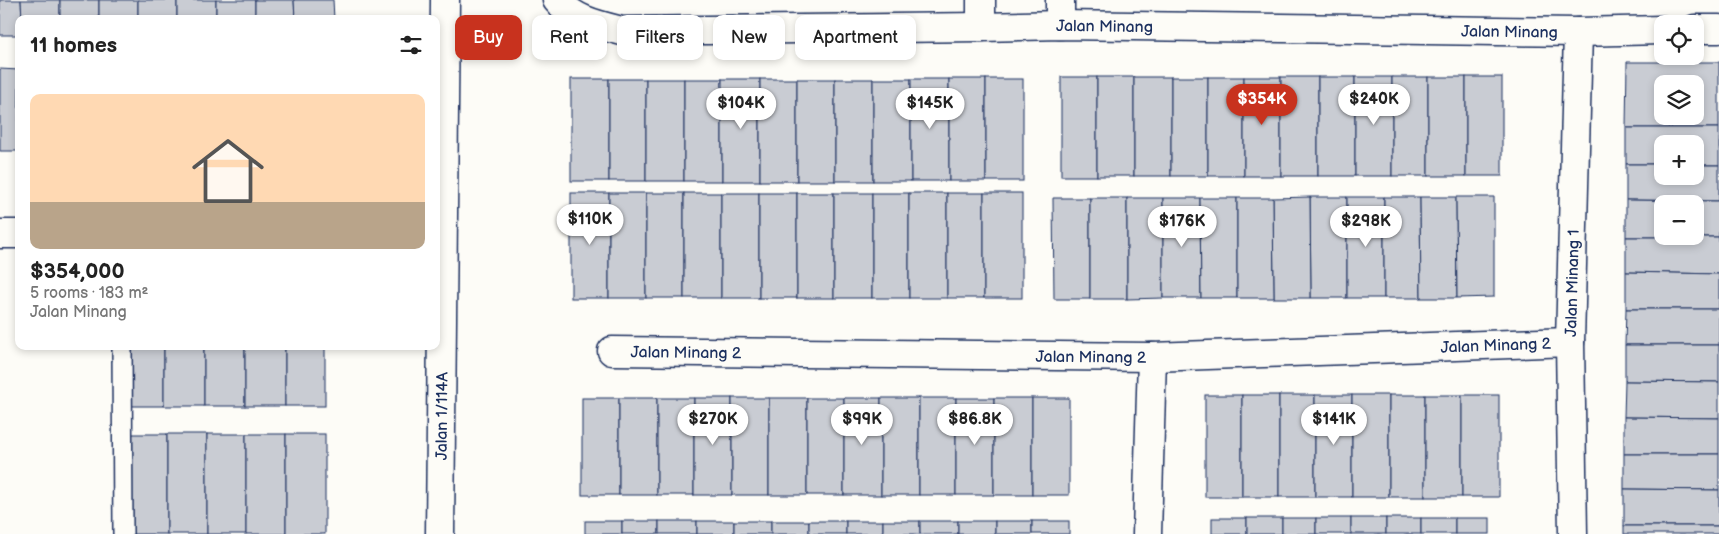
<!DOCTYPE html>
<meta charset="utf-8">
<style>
body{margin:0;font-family:"Balsamiq Sans",sans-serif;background:#f2f2f2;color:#222;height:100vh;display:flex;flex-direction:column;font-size:19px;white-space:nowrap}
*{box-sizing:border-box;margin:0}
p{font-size:16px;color:#767676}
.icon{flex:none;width:28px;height:28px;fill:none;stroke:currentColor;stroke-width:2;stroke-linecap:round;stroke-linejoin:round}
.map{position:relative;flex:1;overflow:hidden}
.panel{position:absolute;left:15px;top:15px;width:425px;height:335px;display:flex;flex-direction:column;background:#fff;border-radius:10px;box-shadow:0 2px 8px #0003}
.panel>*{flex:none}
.guide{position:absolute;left:455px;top:15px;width:475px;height:45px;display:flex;gap:10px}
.buttons{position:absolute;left:1654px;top:15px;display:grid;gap:10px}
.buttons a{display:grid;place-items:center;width:50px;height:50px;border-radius:10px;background:#fff;box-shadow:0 2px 8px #0003;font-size:25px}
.price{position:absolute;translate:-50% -42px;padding:0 11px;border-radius:18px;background:#fff;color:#222;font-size:16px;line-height:32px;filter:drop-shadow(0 1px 2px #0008)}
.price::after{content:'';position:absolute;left:50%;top:30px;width:15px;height:11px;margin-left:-8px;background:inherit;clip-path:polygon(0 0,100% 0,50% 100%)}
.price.active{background:#c8321e;color:#fff}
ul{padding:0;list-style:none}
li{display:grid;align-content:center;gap:10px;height:265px;padding:0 15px}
li span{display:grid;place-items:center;height:155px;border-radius:10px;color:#555}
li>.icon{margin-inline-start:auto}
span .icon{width:90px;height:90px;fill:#fffc;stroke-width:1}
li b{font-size:21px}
h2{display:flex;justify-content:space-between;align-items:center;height:60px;padding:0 15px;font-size:21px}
.tag{padding:0 18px;border-radius:10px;background:#fff;box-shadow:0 2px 8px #0003;font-size:18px;line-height:45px}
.tag.active{background:#c8321e;color:#fff}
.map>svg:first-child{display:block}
.building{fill:#c9ccd3;stroke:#1b2f5e;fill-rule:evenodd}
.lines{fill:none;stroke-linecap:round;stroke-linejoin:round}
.lane-casing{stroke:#1b2f5e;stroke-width:22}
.street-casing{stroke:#1b2f5e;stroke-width:31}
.secondary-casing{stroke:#1b2f5e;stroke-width:31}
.lane{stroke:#fdfcf7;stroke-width:19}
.street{stroke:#fdfcf7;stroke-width:28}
.secondary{stroke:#fdfcf7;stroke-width:28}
.labels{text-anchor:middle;stroke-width:4.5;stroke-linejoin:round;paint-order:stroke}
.street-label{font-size:16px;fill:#1b2f5e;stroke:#fdfcf7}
</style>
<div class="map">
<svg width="1719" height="534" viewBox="0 0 1719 534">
<rect width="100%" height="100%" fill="#fdfcf7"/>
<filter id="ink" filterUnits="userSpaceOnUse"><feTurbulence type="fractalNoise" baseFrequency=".02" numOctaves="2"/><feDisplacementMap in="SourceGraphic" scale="10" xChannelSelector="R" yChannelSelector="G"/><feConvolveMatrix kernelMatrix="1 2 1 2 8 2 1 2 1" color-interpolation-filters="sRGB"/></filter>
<g filter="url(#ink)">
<!-- building -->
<g class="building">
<path d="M0,0H21L22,19H19V35H0Z"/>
<path d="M21,0H60V19H22Z"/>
<rect x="60" y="0" width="39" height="19"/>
<rect x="99" y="0" width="39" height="19"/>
<rect x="138" y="0" width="39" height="19"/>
<rect x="177" y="0" width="39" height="19"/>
<rect x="216" y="0" width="39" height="19"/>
<path d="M255,0H294L295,19H255Z"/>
<path d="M294,0H333L334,19H295Z"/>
<path d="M1627,62H1719V128H1626ZM1662,84H1695V116H1662Z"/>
<path d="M0,69L19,70L18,151H0Z"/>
<rect x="1061" y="77" width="36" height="99"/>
<rect x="1097" y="77" width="37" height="99"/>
<rect x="1134" y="77" width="37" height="99"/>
<rect x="1171" y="77" width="37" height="99"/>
<rect x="1208" y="77" width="36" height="99"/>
<rect x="1244" y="77" width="37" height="99"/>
<rect x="1281" y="77" width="37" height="99"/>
<rect x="1318" y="77" width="37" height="99"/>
<rect x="1355" y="77" width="37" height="99"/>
<rect x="1392" y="77" width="36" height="99"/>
<rect x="1428" y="77" width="38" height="99"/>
<rect x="1466" y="77" width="36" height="99"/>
<rect x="571" y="79" width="38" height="102"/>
<rect x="609" y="79" width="37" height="102"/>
<rect x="646" y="79" width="38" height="102"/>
<rect x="684" y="79" width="38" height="102"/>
<rect x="722" y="79" width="38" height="102"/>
<rect x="760" y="79" width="37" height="102"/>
<rect x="797" y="79" width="38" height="102"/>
<rect x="835" y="79" width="38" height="102"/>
<rect x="873" y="79" width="38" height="102"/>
<rect x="911" y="79" width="38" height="102"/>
<rect x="949" y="79" width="37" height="102"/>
<rect x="986" y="79" width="37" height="102"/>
<path d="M1626,128H1719V165H1695V144H1662V164H1626Z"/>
<path d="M1626,164H1662V176H1695V165H1719V201L1626,200Z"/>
<rect x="571" y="193" width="38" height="105"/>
<rect x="609" y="193" width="37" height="105"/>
<rect x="646" y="193" width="38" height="105"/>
<rect x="684" y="193" width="37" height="105"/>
<rect x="721" y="193" width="38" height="105"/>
<rect x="759" y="193" width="38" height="105"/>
<rect x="797" y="193" width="37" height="105"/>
<rect x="834" y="193" width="38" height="105"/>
<rect x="872" y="193" width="37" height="105"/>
<rect x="909" y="193" width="38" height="105"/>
<rect x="947" y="193" width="37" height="105"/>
<rect x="984" y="193" width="38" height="105"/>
<path d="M1310,197H1347V298H1311Z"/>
<path d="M1310,197L1311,298H1274L1273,198Z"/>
<rect x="1347" y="197" width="37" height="101"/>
<path d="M1384,197H1420L1421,298H1384Z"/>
<path d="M1420,197H1456L1457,298H1421Z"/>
<path d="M1456,197H1494V297L1457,298Z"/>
<path d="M1053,198H1090V299H1054Z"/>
<rect x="1090" y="198" width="37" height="101"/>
<path d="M1127,198H1163V298L1127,299Z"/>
<path d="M1163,198H1200L1201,298H1163Z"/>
<path d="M1200,198H1237V298H1201Z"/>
<path d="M1237,198H1273L1274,298H1237Z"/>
<path d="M1626,200L1719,201V237H1626ZM1662,204H1695V236H1662Z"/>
<path d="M1626,237H1719V274L1626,272Z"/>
<path d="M1626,272L1719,274V309H1626Z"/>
<path d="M1626,309H1719V345H1625Z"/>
<path d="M1625,345H1719V382L1625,381Z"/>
<rect x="124" y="346" width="40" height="60"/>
<rect x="164" y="346" width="40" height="60"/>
<rect x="204" y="346" width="41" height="60"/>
<rect x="245" y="346" width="40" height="60"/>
<rect x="285" y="346" width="40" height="60"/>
<path d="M1625,381L1719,382V418L1624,417Z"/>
<rect x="1205" y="395" width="37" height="102"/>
<rect x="1242" y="395" width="37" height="102"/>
<rect x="1279" y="395" width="36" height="102"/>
<rect x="1315" y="395" width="37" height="102"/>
<rect x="1352" y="395" width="37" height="102"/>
<rect x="1389" y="395" width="36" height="102"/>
<rect x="1425" y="395" width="37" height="102"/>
<rect x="1462" y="395" width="37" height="102"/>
<rect x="582" y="398" width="37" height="97"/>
<rect x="619" y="398" width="38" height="97"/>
<rect x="657" y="398" width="37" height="97"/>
<rect x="694" y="398" width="38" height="97"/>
<rect x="732" y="398" width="37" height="97"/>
<rect x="769" y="398" width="38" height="97"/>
<rect x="807" y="398" width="37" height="97"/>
<rect x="844" y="398" width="37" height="97"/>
<rect x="881" y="398" width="38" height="97"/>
<rect x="919" y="398" width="37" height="97"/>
<rect x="956" y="398" width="38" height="97"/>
<rect x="994" y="398" width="38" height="97"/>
<rect x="1032" y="398" width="37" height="97"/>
<path d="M1624,417L1719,418V454H1624Z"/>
<rect x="127" y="434" width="40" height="100"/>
<rect x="167" y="434" width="40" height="100"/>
<rect x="207" y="434" width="39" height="100"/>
<rect x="246" y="434" width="40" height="100"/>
<rect x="286" y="434" width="39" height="100"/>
<path d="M1624,454H1719V490L1624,489Z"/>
<path d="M1624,489L1719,490V526H1624Z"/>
<rect x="1212" y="518" width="35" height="16"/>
<rect x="1247" y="518" width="35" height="16"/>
<rect x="1282" y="518" width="34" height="16"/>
<rect x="1316" y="518" width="35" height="16"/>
<rect x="1351" y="518" width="35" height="16"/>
<rect x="1386" y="518" width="35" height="16"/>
<rect x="1421" y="518" width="34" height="16"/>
<rect x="1455" y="518" width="35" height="16"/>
<rect x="585" y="521" width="37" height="13"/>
<rect x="622" y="521" width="37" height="13"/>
<rect x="659" y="521" width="38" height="13"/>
<rect x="697" y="521" width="37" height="13"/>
<rect x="734" y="521" width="37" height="13"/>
<rect x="771" y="521" width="38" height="13"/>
<rect x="809" y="521" width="37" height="13"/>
<rect x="846" y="521" width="37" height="13"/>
<rect x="883" y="521" width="37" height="13"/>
<rect x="920" y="521" width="38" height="13"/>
<rect x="958" y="521" width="37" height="13"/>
<rect x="995" y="521" width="37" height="13"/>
<rect x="1032" y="521" width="37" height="13"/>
<rect x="1624" y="526" width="95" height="8"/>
</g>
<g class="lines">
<!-- lane casing -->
<g class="lane-casing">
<path id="lane" d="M122,346L123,534"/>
</g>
<!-- street casing -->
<g class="street-casing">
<g id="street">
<path id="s1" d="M557,0C573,20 598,25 622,31L981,27L1060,25L1578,32L1662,30"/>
<path d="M1060,0V25"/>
<path d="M981,27V0"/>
<path d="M1695,29H1719"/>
<path d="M0,234H19"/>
<path id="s2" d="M612,351L1152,357L1570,342"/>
<path d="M1147,534L1152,357"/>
<path id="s3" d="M1573,534L1570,342L1578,32"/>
</g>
</g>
<!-- secondary casing -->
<g class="secondary-casing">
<g id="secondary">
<path id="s4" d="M440,534L445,0"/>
</g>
</g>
<!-- lane -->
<use href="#lane" class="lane"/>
<!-- street -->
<use href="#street" class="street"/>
<!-- secondary -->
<use href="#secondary" class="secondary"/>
</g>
</g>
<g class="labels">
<!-- street labels -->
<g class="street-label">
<text dy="6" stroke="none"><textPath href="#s1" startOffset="556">Jalan Minang</textPath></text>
<text dy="6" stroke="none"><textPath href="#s1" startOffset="961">Jalan Minang</textPath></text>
<text dy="6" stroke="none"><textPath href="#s3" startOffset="251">Jalan Minang 1</textPath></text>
<text dy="6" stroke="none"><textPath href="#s2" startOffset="884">Jalan Minang 2</textPath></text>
<text dy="6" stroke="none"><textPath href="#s2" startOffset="74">Jalan Minang 2</textPath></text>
<text dy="6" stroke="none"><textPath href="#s2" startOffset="479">Jalan Minang 2</textPath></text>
<text dy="6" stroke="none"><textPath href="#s4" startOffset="118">Jalan 1/114A</textPath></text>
</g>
</g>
</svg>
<div class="buttons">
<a><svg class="icon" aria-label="locate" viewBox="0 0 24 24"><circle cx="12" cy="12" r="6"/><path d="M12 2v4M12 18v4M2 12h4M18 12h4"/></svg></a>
<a><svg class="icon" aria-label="layers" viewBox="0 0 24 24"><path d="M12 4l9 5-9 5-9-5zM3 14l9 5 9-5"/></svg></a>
<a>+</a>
<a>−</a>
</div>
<b class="price active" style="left:1262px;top:126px">$354K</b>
<b class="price" style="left:1374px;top:126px">$240K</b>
<b class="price" style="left:741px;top:130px">$104K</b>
<b class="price" style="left:930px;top:130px">$145K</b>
<b class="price" style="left:590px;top:246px">$110K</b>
<b class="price" style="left:1182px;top:248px">$176K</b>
<b class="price" style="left:1366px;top:248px">$298K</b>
<b class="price" style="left:713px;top:446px">$270K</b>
<b class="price" style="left:862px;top:446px">$99K</b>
<b class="price" style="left:975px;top:446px">$86.8K</b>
<b class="price" style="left:1334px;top:446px">$141K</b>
<div class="guide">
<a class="tag active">Buy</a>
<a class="tag">Rent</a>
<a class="tag">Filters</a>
<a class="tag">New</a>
<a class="tag">Apartment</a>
</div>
<section class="panel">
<h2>11 homes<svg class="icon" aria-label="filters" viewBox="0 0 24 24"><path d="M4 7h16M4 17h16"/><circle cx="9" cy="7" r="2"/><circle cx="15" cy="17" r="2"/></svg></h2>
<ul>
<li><span style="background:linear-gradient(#ffd9b3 70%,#b9a48a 0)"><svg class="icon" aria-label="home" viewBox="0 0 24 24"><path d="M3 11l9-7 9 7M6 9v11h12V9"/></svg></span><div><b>$354,000</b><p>5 rooms · 183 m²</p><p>Jalan Minang</p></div></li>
</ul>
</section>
</div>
